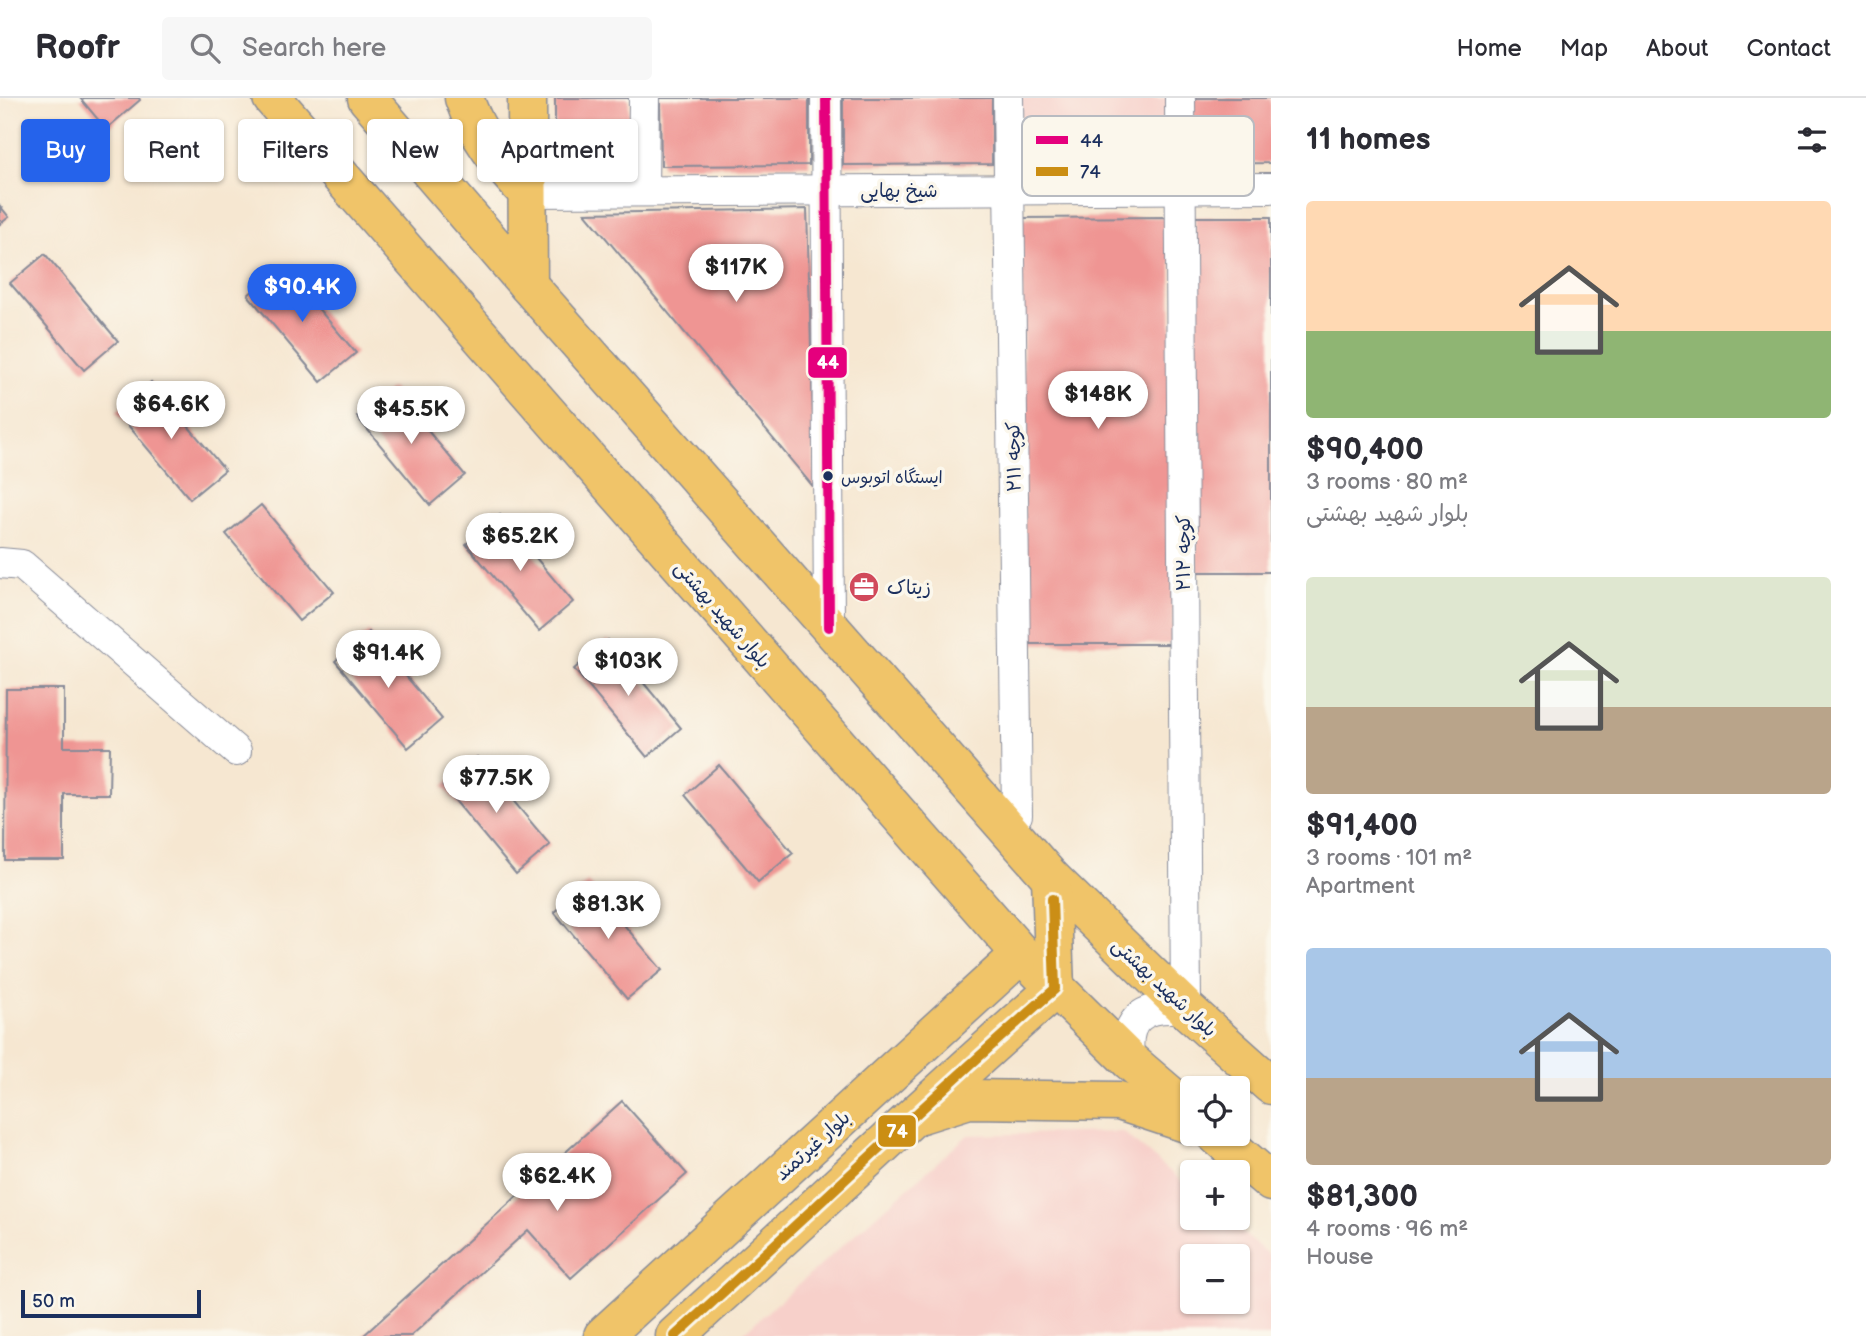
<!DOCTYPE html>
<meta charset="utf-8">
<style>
body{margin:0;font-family:"Balsamiq Sans","Playpen Sans Arabic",sans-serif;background:#f7f7f7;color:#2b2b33;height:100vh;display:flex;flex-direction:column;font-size:26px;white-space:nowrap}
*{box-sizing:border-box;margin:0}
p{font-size:23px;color:#7c7c81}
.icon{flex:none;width:38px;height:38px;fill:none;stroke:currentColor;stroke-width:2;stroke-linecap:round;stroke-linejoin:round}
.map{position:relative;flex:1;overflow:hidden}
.side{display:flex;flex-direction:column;background:#fff;width:595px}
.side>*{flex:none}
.top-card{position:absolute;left:21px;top:21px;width:665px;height:63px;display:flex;gap:14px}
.buttons{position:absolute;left:1180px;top:978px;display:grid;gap:14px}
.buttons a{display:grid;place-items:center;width:70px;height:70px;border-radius:7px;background:#fff;box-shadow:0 2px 5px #0004;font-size:35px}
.scale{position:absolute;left:21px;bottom:18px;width:180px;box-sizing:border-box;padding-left:7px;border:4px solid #1b2f5e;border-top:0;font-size:19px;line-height:24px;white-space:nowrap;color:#1b2f5e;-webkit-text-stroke:5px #fbf7ec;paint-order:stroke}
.price{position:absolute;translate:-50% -60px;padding:0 16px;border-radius:24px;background:#fff;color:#222;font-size:23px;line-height:46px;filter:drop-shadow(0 2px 4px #0008)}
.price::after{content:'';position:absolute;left:50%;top:42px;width:21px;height:16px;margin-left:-10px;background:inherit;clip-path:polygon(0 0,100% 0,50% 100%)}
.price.selected{background:#2563eb;color:#fff}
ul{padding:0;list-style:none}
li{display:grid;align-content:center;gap:14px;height:371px;padding:0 35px}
li span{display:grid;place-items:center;height:217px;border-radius:7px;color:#555}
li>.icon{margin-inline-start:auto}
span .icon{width:126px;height:126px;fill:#fffc;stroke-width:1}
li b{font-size:30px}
h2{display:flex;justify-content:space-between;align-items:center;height:84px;padding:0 35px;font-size:30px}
.tag{padding:0 24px;border-radius:7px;background:#fff;box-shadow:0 2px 5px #0004;font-size:24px;line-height:63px}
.tag.selected{background:#2563eb;color:#fff}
header{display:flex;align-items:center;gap:42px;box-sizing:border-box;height:98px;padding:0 35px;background:#fff;border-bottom:2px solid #e1e1e2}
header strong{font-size:33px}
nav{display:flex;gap:38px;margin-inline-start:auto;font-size:24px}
.search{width:490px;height:63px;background:#f7f7f7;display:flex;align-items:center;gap:18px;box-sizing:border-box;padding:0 24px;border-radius:7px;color:#7c7c81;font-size:26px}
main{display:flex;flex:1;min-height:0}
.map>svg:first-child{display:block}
.built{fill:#f7d0ca;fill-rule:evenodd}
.building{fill:#ef9593}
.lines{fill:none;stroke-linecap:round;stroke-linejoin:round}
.minor-casing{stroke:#888b98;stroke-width:32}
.major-casing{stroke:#888b98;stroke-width:41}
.minor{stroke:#fff;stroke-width:30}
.major{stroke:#f0c469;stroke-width:38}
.bus-1-casing{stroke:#fbf7ec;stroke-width:16}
.bus-2-casing{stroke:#fbf7ec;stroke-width:16}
.bus-1{stroke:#e5007d;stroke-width:10}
.bus-2{stroke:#cb8e13;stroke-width:10}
.bus-dot{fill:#1b2f5e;stroke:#fbf7ec;stroke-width:2.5}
.labels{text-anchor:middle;stroke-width:7;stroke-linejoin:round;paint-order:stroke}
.bus-label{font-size:17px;fill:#1b2f5e;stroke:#fbf7ec;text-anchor:start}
.street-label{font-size:19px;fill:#1b2f5e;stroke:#fbf7ec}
.poi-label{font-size:19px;fill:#1b2f5e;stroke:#fbf7ec;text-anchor:start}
.key{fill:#fbf7ec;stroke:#b8bbc1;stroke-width:2}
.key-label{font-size:19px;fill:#1b2f5e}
.line-badge{stroke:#fbf7ec;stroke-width:2.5}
.badge-label{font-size:19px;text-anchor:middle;font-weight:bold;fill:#fff}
</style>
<header>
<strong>Roofr</strong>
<div class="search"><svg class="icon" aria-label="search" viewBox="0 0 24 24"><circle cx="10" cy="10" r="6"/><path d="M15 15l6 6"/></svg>Search here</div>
<nav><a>Home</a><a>Map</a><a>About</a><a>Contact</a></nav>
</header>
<main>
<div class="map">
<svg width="1271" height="1238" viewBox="0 0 1271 1238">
<rect width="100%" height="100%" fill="#fbf7ec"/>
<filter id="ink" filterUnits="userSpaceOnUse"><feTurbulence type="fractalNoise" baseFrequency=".0143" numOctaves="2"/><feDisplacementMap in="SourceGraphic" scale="14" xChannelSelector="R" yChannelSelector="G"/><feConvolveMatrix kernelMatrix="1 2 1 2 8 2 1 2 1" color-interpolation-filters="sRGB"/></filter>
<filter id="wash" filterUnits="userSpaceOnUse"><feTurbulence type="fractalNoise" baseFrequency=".00686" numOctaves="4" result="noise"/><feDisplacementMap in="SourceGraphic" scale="28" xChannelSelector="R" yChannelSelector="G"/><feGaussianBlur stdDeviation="1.57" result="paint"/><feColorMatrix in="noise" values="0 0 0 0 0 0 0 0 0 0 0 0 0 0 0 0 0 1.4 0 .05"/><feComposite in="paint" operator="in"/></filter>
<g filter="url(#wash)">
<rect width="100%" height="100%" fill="#f6e7d1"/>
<!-- built -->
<g class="built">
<path d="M1021,0H1168L1169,67L1022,69Z"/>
<path d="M1123,1034L1192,1092V1120H1225L1271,1159V1238H740L968,1037ZM1192,1158H1237V1204H1192Z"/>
</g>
<g id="blocks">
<!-- building -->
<g class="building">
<path d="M80,0H139L140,2L106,31Z"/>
<rect x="555" y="0" width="74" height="68"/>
<path d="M660,0H809V67L661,68Z"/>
<path d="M843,0H992V66L843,67Z"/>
<path d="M1193,0H1271V65L1194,66Z"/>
<path d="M0,108L9,119L0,126Z"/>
<path d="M807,111L815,391L585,115Z"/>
<path d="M1171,119L1173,546H1025L1022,120Z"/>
<path d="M1195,119H1271V474H1197Z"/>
<path d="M45,156L118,243L84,272L10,185Z"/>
<path d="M282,168L356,255L321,284L248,197Z"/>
<path d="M151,284L225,372L190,401L117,314Z"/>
<path d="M392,290L465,377L430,407L357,319Z"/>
<path d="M261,407L334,494L299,523L226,436Z"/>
<path d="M500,417L573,504L539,533L466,446Z"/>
<path d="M369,534L442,621L408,650L335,563Z"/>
<path d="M608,542L681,630L647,659L574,571Z"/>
<path d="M6,591H64V649H110L109,696H64V762H5Z"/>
<path d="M477,659L550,747L516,776L443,688Z"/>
<path d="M719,667L793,755L758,784L685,697Z"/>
<path d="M588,784L662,872L627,901L554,814Z"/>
<path d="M622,1003L687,1076L571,1180L528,1132L411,1238H363Z"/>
</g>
</g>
</g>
<g filter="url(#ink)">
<use href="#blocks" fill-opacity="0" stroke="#888b98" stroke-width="2"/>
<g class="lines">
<!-- minor casing -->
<g class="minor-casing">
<g id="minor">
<path d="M826,0L829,529"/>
<path d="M1008,0L1017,717"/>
<path d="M643,93L644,0"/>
<path d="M527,94L1271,90"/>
<path d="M0,465L22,467L236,653"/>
<path d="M1130,963C1122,919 1145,906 1186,911L1180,0"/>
</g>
</g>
<!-- major casing -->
<g class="major-casing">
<g id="major">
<path d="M272,0L1021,856L1130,963L1192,1016"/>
<path d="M367,0L528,187L1051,780L1186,911L1271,987"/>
<path d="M464,0C477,38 499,66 527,94"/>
<path d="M527,0L528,187"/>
<path d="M921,1016L969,1001L1119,1003L1192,1027"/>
<path d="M1215,1036L1271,1084"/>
<path d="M603,1238L1021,856"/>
<path d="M675,1238C802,1123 926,1004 1055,891L1051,780"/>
</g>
</g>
<!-- minor -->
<use href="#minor" class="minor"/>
<!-- major -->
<use href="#major" class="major"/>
<!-- bus-1 casing -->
<g class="bus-1-casing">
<path id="bus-1" d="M826,0L829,529"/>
</g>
<!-- bus-2 casing -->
<g class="bus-2-casing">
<path id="bus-2" d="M675,1238C802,1123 926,1004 1055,891L1052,801"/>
</g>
<!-- bus-1 -->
<use href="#bus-1" class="bus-1"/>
<!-- bus-2 -->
<use href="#bus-2" class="bus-2"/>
</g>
</g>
<!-- icons -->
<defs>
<g id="office-disc" transform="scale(1.575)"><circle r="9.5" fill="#d1495b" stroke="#fbf7ec"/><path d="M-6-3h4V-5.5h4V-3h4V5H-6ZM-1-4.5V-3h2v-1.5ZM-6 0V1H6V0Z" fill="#fff"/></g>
</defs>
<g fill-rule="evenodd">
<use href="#office-disc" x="864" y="489"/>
</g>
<!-- markers -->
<circle class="bus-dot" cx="828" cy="378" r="6"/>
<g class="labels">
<!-- bus labels -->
<g class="bus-label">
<text x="841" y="385">ایستگاه اتوبوس</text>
</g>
<!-- street labels -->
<g class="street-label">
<text x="899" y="99">شیخ بهایی</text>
<text transform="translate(1013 359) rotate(-91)" y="7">کوچه ۲۱۱</text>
<text transform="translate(1183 455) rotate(-90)" y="7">کوچه ۲۱۲</text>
<text transform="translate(723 516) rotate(49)" y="7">بلوار شهید بهشتی</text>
<text transform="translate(1165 889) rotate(43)" y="7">بلوار شهید بهشتی</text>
<text transform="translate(812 1047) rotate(-42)" y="7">بلوار غیرتمند</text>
</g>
<!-- poi labels -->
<g class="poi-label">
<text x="887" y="496">زیتاک</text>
</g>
</g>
<!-- legend -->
<rect x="1022" y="18" width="232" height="80" rx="10" class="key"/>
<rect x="1036" y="38" width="32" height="8" fill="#e5007d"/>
<rect x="1036" y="69" width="32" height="9" fill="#cb8e13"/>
<g class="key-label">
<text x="1080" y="49">44</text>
<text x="1080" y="80">74</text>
</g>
<g class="line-badge">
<rect x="807" y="248" width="41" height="33" rx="7" fill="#e5007d"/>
<rect x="877" y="1016" width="40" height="34" rx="7" fill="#cb8e13"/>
</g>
<g class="badge-label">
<text x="828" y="271">44</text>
<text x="897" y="1040">74</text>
</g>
</svg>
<div class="buttons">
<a><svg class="icon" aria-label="locate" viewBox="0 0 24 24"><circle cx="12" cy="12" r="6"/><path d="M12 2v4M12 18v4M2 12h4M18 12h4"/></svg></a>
<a>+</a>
<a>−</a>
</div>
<div class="scale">50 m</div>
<b class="price" style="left:736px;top:206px">$117K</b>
<b class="price selected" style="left:302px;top:226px">$90.4K</b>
<b class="price" style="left:1098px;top:333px">$148K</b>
<b class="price" style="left:171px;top:343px">$64.6K</b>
<b class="price" style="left:411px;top:348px">$45.5K</b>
<b class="price" style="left:520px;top:475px">$65.2K</b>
<b class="price" style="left:388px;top:592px">$91.4K</b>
<b class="price" style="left:628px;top:600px">$103K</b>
<b class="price" style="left:496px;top:717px">$77.5K</b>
<b class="price" style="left:608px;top:843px">$81.3K</b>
<b class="price" style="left:557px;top:1115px">$62.4K</b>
<div class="top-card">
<a class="tag selected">Buy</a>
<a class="tag">Rent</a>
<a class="tag">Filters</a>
<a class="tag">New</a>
<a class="tag">Apartment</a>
</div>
</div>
<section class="side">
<h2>11 homes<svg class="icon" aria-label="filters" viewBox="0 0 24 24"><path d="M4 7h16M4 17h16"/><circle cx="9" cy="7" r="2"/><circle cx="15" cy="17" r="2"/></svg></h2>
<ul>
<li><span style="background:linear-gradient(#ffd9b3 60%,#8fb573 0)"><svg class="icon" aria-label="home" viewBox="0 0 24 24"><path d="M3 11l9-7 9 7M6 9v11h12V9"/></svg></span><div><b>$90,400</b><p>3 rooms · 80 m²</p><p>بلوار شهید بهشتی</p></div></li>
<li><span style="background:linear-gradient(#dfe7d0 60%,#b9a48a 0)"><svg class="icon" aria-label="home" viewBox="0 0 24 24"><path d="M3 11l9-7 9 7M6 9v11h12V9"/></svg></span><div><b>$91,400</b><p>3 rooms · 101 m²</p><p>Apartment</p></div></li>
<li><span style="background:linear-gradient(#a9c7e8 60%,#b9a48a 0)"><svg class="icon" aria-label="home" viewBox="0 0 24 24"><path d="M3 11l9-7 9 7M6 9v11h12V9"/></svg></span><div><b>$81,300</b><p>4 rooms · 96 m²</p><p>House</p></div></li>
</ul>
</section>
</main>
